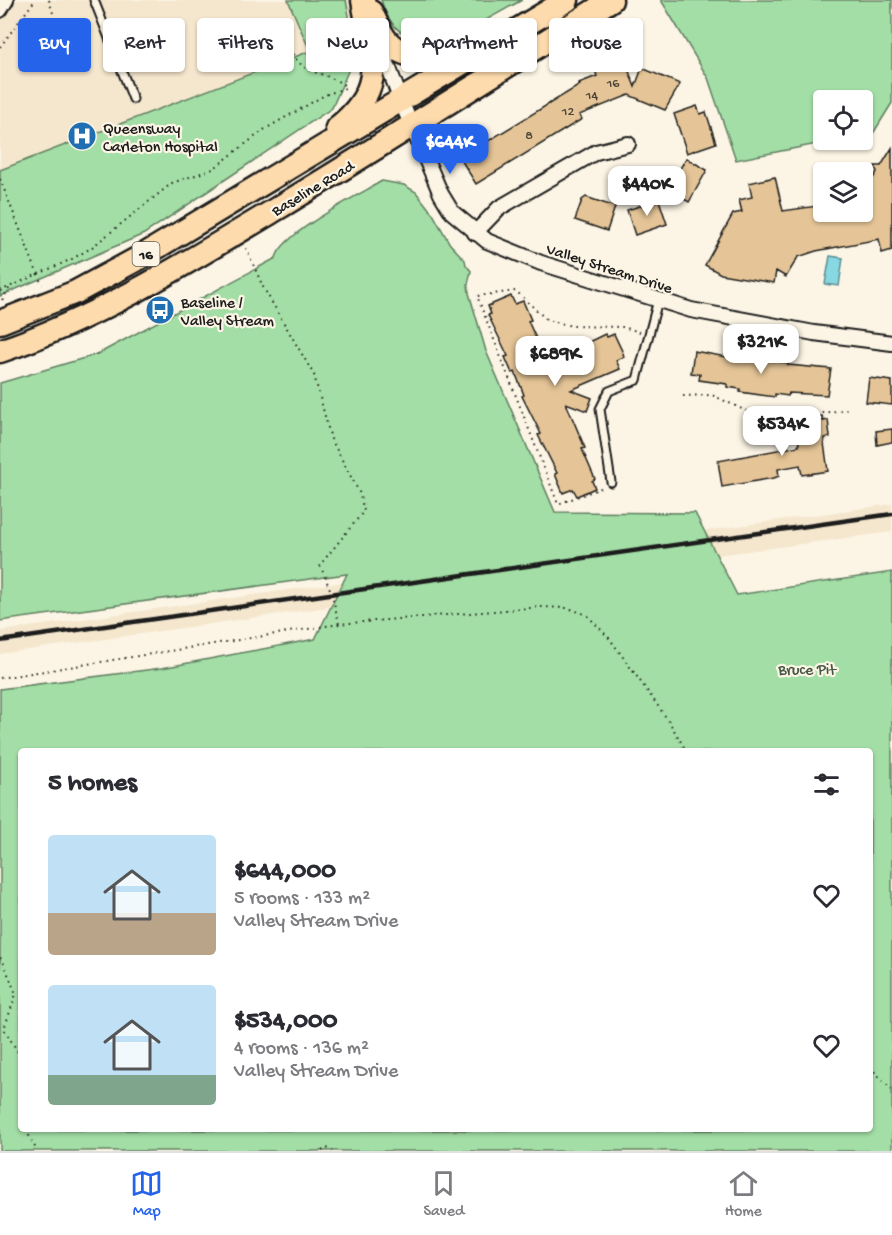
<!DOCTYPE html>
<meta charset="utf-8">
<style>
body{margin:0;font-family:"Gochi Hand",sans-serif;background:#f7f7f7;color:#2b2b33;height:100vh;display:flex;flex-direction:column;font-size:22px;white-space:nowrap}
*{box-sizing:border-box;margin:0}
p{font-size:20px;color:#7c7c81}
.icon{flex:none;width:33px;height:33px;fill:none;stroke:currentColor;stroke-width:2;stroke-linecap:round;stroke-linejoin:round}
.map{position:relative;flex:1;overflow:hidden}
.drawer{position:absolute;left:18px;top:748px;width:855px;height:384px;display:flex;flex-direction:column;background:#fff;border-radius:6px;box-shadow:0 2px 4px #0004}
.drawer>*{flex:none}
.banner{position:absolute;left:18px;top:18px;width:856px;height:54px;display:flex;gap:12px}
.fabs{position:absolute;left:813px;top:90px;display:grid;gap:12px}
.fabs a{display:grid;place-items:center;width:60px;height:60px;border-radius:6px;background:#fff;box-shadow:0 2px 4px #0004;font-size:30px}
.price{position:absolute;translate:-50% -51px;padding:0 14px;border-radius:12px;background:#fff;color:#222;font-size:20px;line-height:39px;filter:drop-shadow(0 2px 3px #0008)}
.price::after{content:'';position:absolute;left:50%;top:36px;width:18px;height:14px;margin-left:-9px;background:inherit;clip-path:polygon(0 0,100% 0,50% 100%)}
.price.on{background:#2563eb;color:#fff}
ul{padding:0;list-style:none}
li{display:flex;align-items:center;gap:18px;height:150px;padding:0 30px}
li span{display:grid;place-items:center;flex:none;width:168px;height:120px;border-radius:6px;color:#555}
li>.icon{margin-inline-start:auto}
span .icon{width:72px;height:72px;fill:#fffc;stroke-width:1}
li b{font-size:26px}
h2{display:flex;justify-content:space-between;align-items:center;height:72px;padding:0 30px;font-size:26px}
.tag{padding:0 21px;border-radius:6px;background:#fff;box-shadow:0 2px 4px #0004;font-size:21px;line-height:54px}
.tag.on{background:#2563eb;color:#fff}
.tabs{display:flex;justify-content:space-around;align-items:center;height:84px;border-top:2px solid #e1e1e2;background:#fff;font-size:16px;color:#7c7c81}
.tabs a{display:grid;justify-items:center;gap:3px}
.tabs .on{color:#2563eb}
.map>svg:first-child{display:block}
.built{fill:#f5e7ce}
.green{fill:#a2dea5;stroke:#5f7d60;stroke-width:1.5;fill-rule:evenodd}
.water{fill:#87d8e2;stroke:#5c8d93;stroke-width:1.5}
.building{fill:#e5c597;stroke:#1c1c1c;stroke-width:1.5}
.lines{fill:none;stroke-linecap:round;stroke-linejoin:round}
.service-casing{stroke:#1c1c1c;stroke-width:11}
.minor-casing{stroke:#1c1c1c;stroke-width:18}
.primary-casing{stroke:#1c1c1c;stroke-width:27}
.path{stroke:#1c1c1c;stroke-width:2;stroke-dasharray:1.5 4.5;stroke-linecap:butt}
.service{stroke:#fcf5e5;stroke-width:7}
.minor{stroke:#fcf5e5;stroke-width:14}
.primary{stroke:#fedbac;stroke-width:22}
.rail{stroke:#1c1c1c;stroke-width:4.5}
.labels{text-anchor:middle;stroke-width:4.5;stroke-linejoin:round;paint-order:stroke}
.number-label{font-size:14px;fill:#4e463b}
.shield{fill:#fcf5e5;stroke:#5f5d58;stroke-width:1.5}
.shield-label{font-size:15px;font-weight:bold;fill:#1c1c1c}
.poi-label{font-size:16px;fill:#1c1c1c;stroke:#fcf5e5;text-anchor:start}
.street-label{font-size:16px;fill:#1c1c1c;stroke:#fcf5e5}
.park-label{font-size:16px;fill:#445645;stroke:#fcf5e5}
</style>
<div class="map">
<svg width="892" height="1151" viewBox="0 0 892 1151">
<rect width="100%" height="100%" fill="#fcf5e5"/>
<filter id="ink" filterUnits="userSpaceOnUse"><feTurbulence type="fractalNoise" baseFrequency=".0167" numOctaves="2"/><feDisplacementMap in="SourceGraphic" scale="12" xChannelSelector="R" yChannelSelector="G"/><feConvolveMatrix kernelMatrix="1 2 1 2 8 2 1 2 1" color-interpolation-filters="sRGB"/></filter>
<g filter="url(#ink)">
<!-- built -->
<g class="built">
<path d="M0,0H353L360,38L328,72L0,200Z"/>
<path d="M892,504V532L343,605L0,654V631Z"/>
</g>
<!-- green -->
<g class="green">
<path d="M288,0H346L356,53L332,108L144,234L0,296V170L310,51Z"/>
<path d="M381,0H522C479,23 404,77 381,0Z"/>
<path d="M661,0H892V103L874,132L863,134L862,100H824V140H837L736,160L708,78Z"/>
<path d="M382,181L404,185L416,192L433,214L450,244L465,260L466,265L471,271L468,284L469,293L486,351L555,512L695,513L737,595L892,572V1151H0V689L162,668L315,639L347,574L0,621V383L98,354L276,258C281,234 360,194 382,181ZM21,752H870V1130H21Z"/>
</g>
<!-- water -->
<path class="water" d="M830,256L843,258L839,286L825,284Z"/>
<!-- building -->
<g class="building">
<path d="M619,57L622,66L626,64L635,87L642,68L680,84L665,110L629,95L579,115L582,119L476,184L460,158L580,85L579,83L597,76L594,67Z"/>
<path d="M697,106L700,114L706,112L716,143L687,153L674,114Z"/>
<path d="M892,148V250L882,253L879,239L816,251L798,257L786,277L776,271L774,283L721,274L705,265L733,214L742,212L739,200L752,197L749,183L775,177L783,211L824,205V212H862V196L868,194L865,183H870L877,172L875,166H881Z"/>
<path d="M686,158L707,170L689,202L668,190Z"/>
<path d="M586,197L615,207L607,231L575,220L582,200Z"/>
<path d="M659,200L667,224L635,235L627,210Z"/>
<path d="M511,296L515,304L523,301L531,320L528,321L538,343L541,342L544,350L556,355L563,351L564,354L605,334L607,337L614,334L623,353L624,357L616,360L620,369L571,390L592,398L587,411L566,403L585,448L582,449L595,479L592,481L595,488L577,496L573,489L563,493L555,474L557,473L538,435L541,434L522,396L524,395L515,372L512,373L505,357L508,356L488,315L491,314L488,306Z"/>
<path d="M694,351L737,359L738,355L788,363V365L831,369L827,395L789,393L788,396L775,394V397L740,392V389L727,387V384L699,380L700,374L691,373Z"/>
<path d="M869,378L892,381V405L866,402Z"/>
<path d="M822,416L823,421L828,420L830,437L825,438L824,443L828,471L802,475L800,465L778,469L779,476L774,478L722,487L718,461L799,446L796,419Z"/>
<path d="M892,429V442L877,445L876,431Z"/>
</g>
<g class="lines">
<!-- service casing -->
<g class="service-casing">
<g id="service">
<path d="M94,0L133,99"/>
<path d="M611,482L600,409L609,391L637,380L658,300"/>
</g>
</g>
<!-- minor casing -->
<g class="minor-casing">
<g id="minor">
<path d="M0,10L6,0"/>
<path d="M377,36L401,101L441,194L452,212L487,241L541,263L691,310L814,333L892,343"/>
<path d="M475,233L499,208L596,152L628,144"/>
</g>
</g>
<!-- primary casing -->
<g class="primary-casing">
<g id="primary">
<path d="M371,12C376,21 380,33 387,41C409,65 445,58 471,47"/>
<path d="M337,128C388,88 372,56 363,0"/>
<path d="M0,322L76,292L139,258L567,0"/>
<path d="M0,351C98,318 185,264 273,211C387,142 499,71 611,0"/>
</g>
</g>
<!-- path -->
<g class="path">
<path d="M49,0L53,13"/>
<path d="M284,38C305,83 314,64 347,87"/>
<path d="M0,47L35,0"/>
<path d="M0,179L42,285"/>
<path d="M246,248L263,287L314,375L331,439L359,492L364,511L320,565L332,594L339,624"/>
<path d="M0,291L72,259L91,248L172,183L213,169L265,129L325,95L348,87"/>
<path d="M2,300L10,287"/>
<path d="M683,396L712,395L757,416L777,419L851,409"/>
<path d="M601,488L558,504L477,296L516,291L547,320L572,326L623,327L640,332"/>
<path d="M0,678L339,624L542,607L568,608L587,615L610,639L668,720L687,752"/>
<path d="M0,958L2,959L16,994L4,1029L21,1057"/>
<path d="M870,1067L892,1090"/>
<path d="M26,1130L37,1151"/>
<path d="M322,1151L327,1148L333,1151"/>
</g>
<!-- service -->
<use href="#service" class="service"/>
<!-- minor -->
<use href="#minor" class="minor"/>
<!-- primary -->
<use href="#primary" class="primary"/>
<!-- rail -->
<path class="rail" d="M0,641L892,514"/>
</g>
</g>
<!-- icons -->
<defs>
<g id="hospital-disc" transform="scale(1.5)"><circle r="9.5" fill="#1f6fb2" stroke="#fcf5e5"/><path d="M-5-5h3v3.5h4V-5h3V5h-3V1.5h-4V5h-3Z" fill="#fff"/></g>
<g id="bus-disc" transform="scale(1.5)"><circle r="9.5" fill="#1f6fb2" stroke="#fcf5e5"/><path d="M-5-6H5V4H4V6H2V4H-2V6H-4V4H-5ZM-3.5-4V0h7V-4ZM-3.5 1.2v1.5H-2V1.2ZM2 1.2v1.5H3.5V1.2Z" fill="#fff"/></g>
</defs>
<g fill-rule="evenodd">
<use href="#hospital-disc" x="82" y="136"/>
<use href="#bus-disc" x="160" y="310"/>
</g>
<g class="labels">
<!-- number labels -->
<g class="number-label">
<text x="613" y="87">16</text>
<text x="592" y="99">14</text>
<text x="568" y="115">12</text>
<text x="529" y="139">8</text>
</g>
<!-- shield labels -->
<rect class="shield" x="132.5" y="242" width="27" height="24" rx="4.5"/>
<g class="shield-label">
<text x="146" y="259">16</text>
</g>
<!-- poi labels -->
<g class="poi-label">
<text x="103" y="133">Queensway<tspan x="103" dy="18">Carleton Hospital</tspan></text>
<text x="181" y="307">Baseline /<tspan x="181" dy="18">Valley Stream</tspan></text>
</g>
<!-- street labels -->
<g class="street-label">
<text transform="translate(312 187) rotate(-31)" y="6">Baseline Road</text>
<text transform="translate(610 267) rotate(18)" y="6">Valley Stream Drive</text>
</g>
<!-- park labels -->
<g class="park-label">
<text x="807" y="674">Bruce Pit</text>
</g>
</g>
</svg>
<div class="fabs">
<a><svg class="icon" aria-label="locate" viewBox="0 0 24 24"><circle cx="12" cy="12" r="6"/><path d="M12 2v4M12 18v4M2 12h4M18 12h4"/></svg></a>
<a><svg class="icon" aria-label="layers" viewBox="0 0 24 24"><path d="M12 4l9 5-9 5-9-5zM3 14l9 5 9-5"/></svg></a>
</div>
<b class="price on" style="left:450px;top:175px">$644K</b>
<b class="price" style="left:647px;top:217px">$440K</b>
<b class="price" style="left:761px;top:375px">$321K</b>
<b class="price" style="left:555px;top:387px">$689K</b>
<b class="price" style="left:782px;top:457px">$534K</b>
<div class="banner">
<a class="tag on">Buy</a>
<a class="tag">Rent</a>
<a class="tag">Filters</a>
<a class="tag">New</a>
<a class="tag">Apartment</a>
<a class="tag">House</a>
</div>
<section class="drawer">
<h2>5 homes<svg class="icon" aria-label="filters" viewBox="0 0 24 24"><path d="M4 7h16M4 17h16"/><circle cx="9" cy="7" r="2"/><circle cx="15" cy="17" r="2"/></svg></h2>
<ul>
<li><span style="background:linear-gradient(#bfe0f5 65%,#b9a48a 0)"><svg class="icon" aria-label="home" viewBox="0 0 24 24"><path d="M3 11l9-7 9 7M6 9v11h12V9"/></svg></span><div><b>$644,000</b><p>5 rooms · 133 m²</p><p>Valley Stream Drive</p></div><svg class="icon" aria-label="heart" viewBox="0 0 24 24"><path d="M12 20l-8-8c-3-5 5-10 8-4 3-6 11-1 8 4z"/></svg></li>
<li><span style="background:linear-gradient(#bfe0f5 75%,#7fa58c 0)"><svg class="icon" aria-label="home" viewBox="0 0 24 24"><path d="M3 11l9-7 9 7M6 9v11h12V9"/></svg></span><div><b>$534,000</b><p>4 rooms · 136 m²</p><p>Valley Stream Drive</p></div><svg class="icon" aria-label="heart" viewBox="0 0 24 24"><path d="M12 20l-8-8c-3-5 5-10 8-4 3-6 11-1 8 4z"/></svg></li>
</ul>
</section>
</div>
<nav class="tabs">
<a class="on"><svg class="icon" aria-label="map" viewBox="0 0 24 24"><path d="M3 6l6-2 6 2 6-2v14l-6 2-6-2-6 2zM9 4v14M15 6v14"/></svg>Map</a>
<a><svg class="icon" aria-label="saved" viewBox="0 0 24 24"><path d="M7 4h10v16l-5-4-5 4z"/></svg>Saved</a>
<a><svg class="icon" aria-label="home" viewBox="0 0 24 24"><path d="M3 11l9-7 9 7M6 9v11h12V9"/></svg>Home</a>
</nav>
